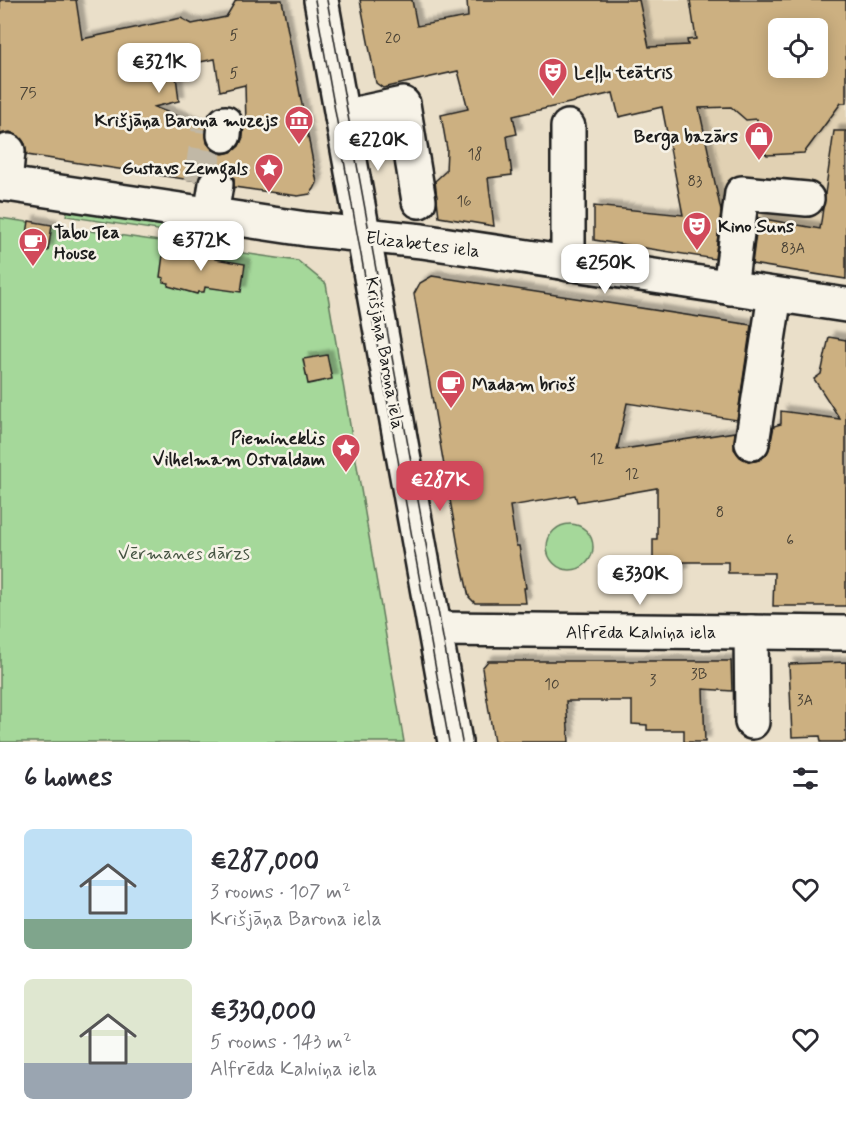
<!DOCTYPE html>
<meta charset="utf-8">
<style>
body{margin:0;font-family:Mynerve,sans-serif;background:#f7f7f7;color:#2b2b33;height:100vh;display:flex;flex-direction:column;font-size:22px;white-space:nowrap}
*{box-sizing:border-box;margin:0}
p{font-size:20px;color:#7c7c81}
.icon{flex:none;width:33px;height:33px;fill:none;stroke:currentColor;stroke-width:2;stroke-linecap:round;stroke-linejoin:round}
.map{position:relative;height:742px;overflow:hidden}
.panel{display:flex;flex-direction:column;background:#fff;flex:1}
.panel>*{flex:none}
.buttons{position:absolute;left:768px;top:18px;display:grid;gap:12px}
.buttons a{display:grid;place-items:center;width:60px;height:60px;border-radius:9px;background:#fff;box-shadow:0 3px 15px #0003;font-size:30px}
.price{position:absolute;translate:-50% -51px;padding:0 14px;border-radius:12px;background:#fff;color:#222;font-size:20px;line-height:39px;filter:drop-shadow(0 2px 3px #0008)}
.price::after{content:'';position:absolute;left:50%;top:36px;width:18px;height:14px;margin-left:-9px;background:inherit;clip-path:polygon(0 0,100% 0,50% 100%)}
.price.current{background:#d1495b;color:#fff}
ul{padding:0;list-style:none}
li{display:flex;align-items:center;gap:18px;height:150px;padding:0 24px}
li span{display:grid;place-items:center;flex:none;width:168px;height:120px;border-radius:9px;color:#555}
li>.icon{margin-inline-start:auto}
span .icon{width:72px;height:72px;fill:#fffc;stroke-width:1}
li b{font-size:26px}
h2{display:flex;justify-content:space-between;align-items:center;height:72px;padding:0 24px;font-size:26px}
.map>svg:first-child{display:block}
.built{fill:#e1d1b3;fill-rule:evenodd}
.green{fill:#a5d89a;stroke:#607a5b;stroke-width:1.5}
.building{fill:#ccb081;stroke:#1c1c1c;stroke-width:1.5;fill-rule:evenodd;filter:url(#shadow)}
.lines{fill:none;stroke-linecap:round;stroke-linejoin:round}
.minor-tunnel{stroke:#c1b8a6;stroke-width:33;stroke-dasharray:33 16;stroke-linecap:butt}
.minor-casing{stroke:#1c1c1c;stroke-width:38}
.minor{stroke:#f7f3e8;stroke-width:33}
.tram{stroke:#1c1c1c;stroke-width:1.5}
.labels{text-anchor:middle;stroke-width:5;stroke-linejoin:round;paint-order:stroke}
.number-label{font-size:15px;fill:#484135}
.poi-label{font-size:18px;font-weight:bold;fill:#1c1c1c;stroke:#f7f3e8;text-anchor:start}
.street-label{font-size:18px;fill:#1c1c1c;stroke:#f7f3e8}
.park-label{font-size:18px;fill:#455442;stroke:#f7f3e8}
</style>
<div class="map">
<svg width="846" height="742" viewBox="0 0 846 742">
<defs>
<filter id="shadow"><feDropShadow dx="5.5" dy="-5.5" stdDeviation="1.5" flood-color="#0004"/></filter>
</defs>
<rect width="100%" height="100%" fill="#eadfc9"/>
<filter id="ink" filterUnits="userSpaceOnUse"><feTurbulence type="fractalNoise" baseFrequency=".0167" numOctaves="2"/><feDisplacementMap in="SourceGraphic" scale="12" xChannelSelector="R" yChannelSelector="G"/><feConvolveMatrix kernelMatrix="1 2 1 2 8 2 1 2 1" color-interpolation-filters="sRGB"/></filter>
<g filter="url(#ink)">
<!-- built -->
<path class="built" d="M603,0H846V279L692,255L639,2ZM778,28H818V68H778Z"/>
<!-- green -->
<g class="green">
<path d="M67,211L243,237L242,243L66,216Z"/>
<path d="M0,218L298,261L326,284L404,742H0Z"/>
<circle cx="570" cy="547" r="23"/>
</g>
<!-- building -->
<g class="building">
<path d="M0,0H76L82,39L181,18L192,24L226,17L236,0H282L317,183L314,189L310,194L298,196L234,187V178L228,170L218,165L210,166L202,172L197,181L27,155L25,144L19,136L10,132L0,134ZM215,59L220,91L245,85L246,124L244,125L243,137L239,146L231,152L223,154L214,151L207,143L206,127L154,107L179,101L175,67Z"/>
<path d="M360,0H412L417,26L468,17L467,0H639L649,47L688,45L687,40L696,39L690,0H846V103H841L804,153L767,155L759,148L757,119L746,120L731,107L699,108L721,211L715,259L594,240V206L683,215L662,107L619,117L613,93L513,116L517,134L507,136L512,175L488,178L494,226L439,217L435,181L446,171L447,149L441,115L468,109L458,71L383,88L376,83ZM778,28H818V68H778Z"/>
<path d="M834,131H846V279L752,264L758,218L820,229Z"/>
<path d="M29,221L52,225L48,251L25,247Z"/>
<path d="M173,247L216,253L215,259L245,264L241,292L205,287L204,292H198L197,294L168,286L169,283L163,282L164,278L160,277L163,255L173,257Z"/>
<path d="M432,276L751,325L737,420L627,403L617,450L735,432L734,449L740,457L750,462L759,460L766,455L770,446L774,426L781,424V411L840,419L814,379L821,374L829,337L846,340V606H773L774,573H728V562H683V572H662V563H653V539H657V488L577,502L575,495L510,506L516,546H519L526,588H524L526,603H475L469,597L460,557L414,294L420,283Z"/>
<path d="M327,355L332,379L308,384L303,359Z"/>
<path d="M488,661H731L732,691L703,689L705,742H684V730H647V725L632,724V701H566L569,742H494L482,668Z"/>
<path d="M846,662V742H821L820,736L792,737L789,664Z"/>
</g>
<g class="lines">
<!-- minor-tunnel -->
<path class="minor-tunnel" d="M200,182L208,130"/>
<!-- minor casing -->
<g class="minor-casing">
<g id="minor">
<path d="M321,0L455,742"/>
<path d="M342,117L403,104L419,201"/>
<path d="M224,135L225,123"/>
<path d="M0,183L306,229L422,241L846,305"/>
<path d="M5,184L8,151"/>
<path d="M211,215L216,184"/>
<path d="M568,264V127"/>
<path d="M730,288L742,193L807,199"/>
<path d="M752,443L775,295"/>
<path d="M435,629L846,633"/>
<path d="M751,632L752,722"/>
</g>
</g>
<!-- minor -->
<use href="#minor" class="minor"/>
<!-- tram -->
<g class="tram">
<path d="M315,0L449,742"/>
<path d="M327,0L462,742"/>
</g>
</g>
</g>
<!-- icons -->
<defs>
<g id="theatre-pin" transform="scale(1.5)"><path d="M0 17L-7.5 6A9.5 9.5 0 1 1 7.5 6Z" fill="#d1495b" stroke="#f7f3e8"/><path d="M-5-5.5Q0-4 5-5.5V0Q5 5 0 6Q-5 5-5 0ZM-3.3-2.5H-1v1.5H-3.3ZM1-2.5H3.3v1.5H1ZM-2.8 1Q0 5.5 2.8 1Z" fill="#fff"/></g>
<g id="museum-pin" transform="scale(1.5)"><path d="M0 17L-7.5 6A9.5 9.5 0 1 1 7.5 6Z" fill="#d1495b" stroke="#f7f3e8"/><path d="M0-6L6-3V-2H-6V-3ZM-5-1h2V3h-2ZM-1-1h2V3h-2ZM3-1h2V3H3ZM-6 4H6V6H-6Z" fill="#fff"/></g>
<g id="shop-pin" transform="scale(1.5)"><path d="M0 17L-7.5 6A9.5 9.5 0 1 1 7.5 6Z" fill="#d1495b" stroke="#f7f3e8"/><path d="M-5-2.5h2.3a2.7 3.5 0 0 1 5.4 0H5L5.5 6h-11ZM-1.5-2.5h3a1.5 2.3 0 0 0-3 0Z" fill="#fff"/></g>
<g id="sight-pin" transform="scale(1.5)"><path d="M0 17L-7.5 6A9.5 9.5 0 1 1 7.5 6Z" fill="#d1495b" stroke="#f7f3e8"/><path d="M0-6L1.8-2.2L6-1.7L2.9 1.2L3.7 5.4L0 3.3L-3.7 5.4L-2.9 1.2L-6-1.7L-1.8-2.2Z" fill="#fff"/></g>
<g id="cafe-pin" transform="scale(1.5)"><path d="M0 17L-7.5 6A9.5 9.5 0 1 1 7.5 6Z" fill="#d1495b" stroke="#f7f3e8"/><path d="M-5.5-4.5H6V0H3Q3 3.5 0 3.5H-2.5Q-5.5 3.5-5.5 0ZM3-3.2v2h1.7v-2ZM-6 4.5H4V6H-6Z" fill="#fff"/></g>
</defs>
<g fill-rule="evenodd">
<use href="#theatre-pin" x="553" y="72"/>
<use href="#museum-pin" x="299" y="120"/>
<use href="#shop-pin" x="759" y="136"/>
<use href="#sight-pin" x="269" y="168"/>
<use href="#theatre-pin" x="697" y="226"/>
<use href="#cafe-pin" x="33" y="242"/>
<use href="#cafe-pin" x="451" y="384"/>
<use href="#sight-pin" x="346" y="448"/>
</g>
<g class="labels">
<!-- number labels -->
<g class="number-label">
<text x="234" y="40">5</text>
<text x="393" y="43">20</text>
<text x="234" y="78">5</text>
<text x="28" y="98">75</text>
<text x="475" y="159">18</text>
<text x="695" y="186">83</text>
<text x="464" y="206">16</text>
<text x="793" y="253">83A</text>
<text x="597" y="464">12</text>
<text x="632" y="479">12</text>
<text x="720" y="517">8</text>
<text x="790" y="545">6</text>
<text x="699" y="679">3B</text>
<text x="653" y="685">3</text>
<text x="552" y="689">10</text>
<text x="805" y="705">3A</text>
</g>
<!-- poi labels -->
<g class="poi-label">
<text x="574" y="78">Leļļu teātris</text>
<text x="278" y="126" text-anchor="end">Krišjāņa Barona muzejs</text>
<text x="738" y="142" text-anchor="end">Berga bazārs</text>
<text x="248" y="174" text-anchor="end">Gustavs Zemgals</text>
<text x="718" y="232">Kino Suns</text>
<text x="54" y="238">Tabu Tea<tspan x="54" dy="21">House</tspan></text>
<text x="472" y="390">Madam brioš</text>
<text x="325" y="444" text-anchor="end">Piemineklis<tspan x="325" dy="21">Vilhelmam Ostvaldam</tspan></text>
</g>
<!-- street labels -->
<g class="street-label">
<text transform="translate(423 244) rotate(7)" y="6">Elizabetes iela</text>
<text transform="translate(385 353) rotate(80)" y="6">Krišjāņa Barona iela</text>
<text x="641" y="638">Alfrēda Kalniņa iela</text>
</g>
<!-- park labels -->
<g class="park-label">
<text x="184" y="559">Vērmanes dārzs</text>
</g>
</g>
</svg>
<div class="buttons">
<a><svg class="icon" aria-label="locate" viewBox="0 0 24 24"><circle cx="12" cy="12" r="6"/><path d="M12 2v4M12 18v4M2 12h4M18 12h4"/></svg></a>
</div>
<b class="price" style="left:159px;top:94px">€321K</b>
<b class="price" style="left:378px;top:172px">€220K</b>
<b class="price" style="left:201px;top:272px">€372K</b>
<b class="price" style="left:605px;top:295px">€250K</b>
<b class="price current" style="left:440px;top:512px">€287K</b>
<b class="price" style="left:640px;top:606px">€330K</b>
</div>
<section class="panel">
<h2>6 homes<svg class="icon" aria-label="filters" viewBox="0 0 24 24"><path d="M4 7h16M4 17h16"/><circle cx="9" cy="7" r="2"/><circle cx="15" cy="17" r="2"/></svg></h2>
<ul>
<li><span style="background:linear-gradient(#bfe0f5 75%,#7fa58c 0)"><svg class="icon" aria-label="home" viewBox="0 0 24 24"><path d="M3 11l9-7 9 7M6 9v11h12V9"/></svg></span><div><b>€287,000</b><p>3 rooms · 107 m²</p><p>Krišjāņa Barona iela</p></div><svg class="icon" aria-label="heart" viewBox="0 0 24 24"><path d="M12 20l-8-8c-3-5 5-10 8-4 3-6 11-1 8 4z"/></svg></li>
<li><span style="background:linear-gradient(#dfe7d0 70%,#9aa5b1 0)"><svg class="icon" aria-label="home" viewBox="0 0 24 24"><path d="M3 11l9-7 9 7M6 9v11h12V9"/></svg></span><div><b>€330,000</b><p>5 rooms · 143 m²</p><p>Alfrēda Kalniņa iela</p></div><svg class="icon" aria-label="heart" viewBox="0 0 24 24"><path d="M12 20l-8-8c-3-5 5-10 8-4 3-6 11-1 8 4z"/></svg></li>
</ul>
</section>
